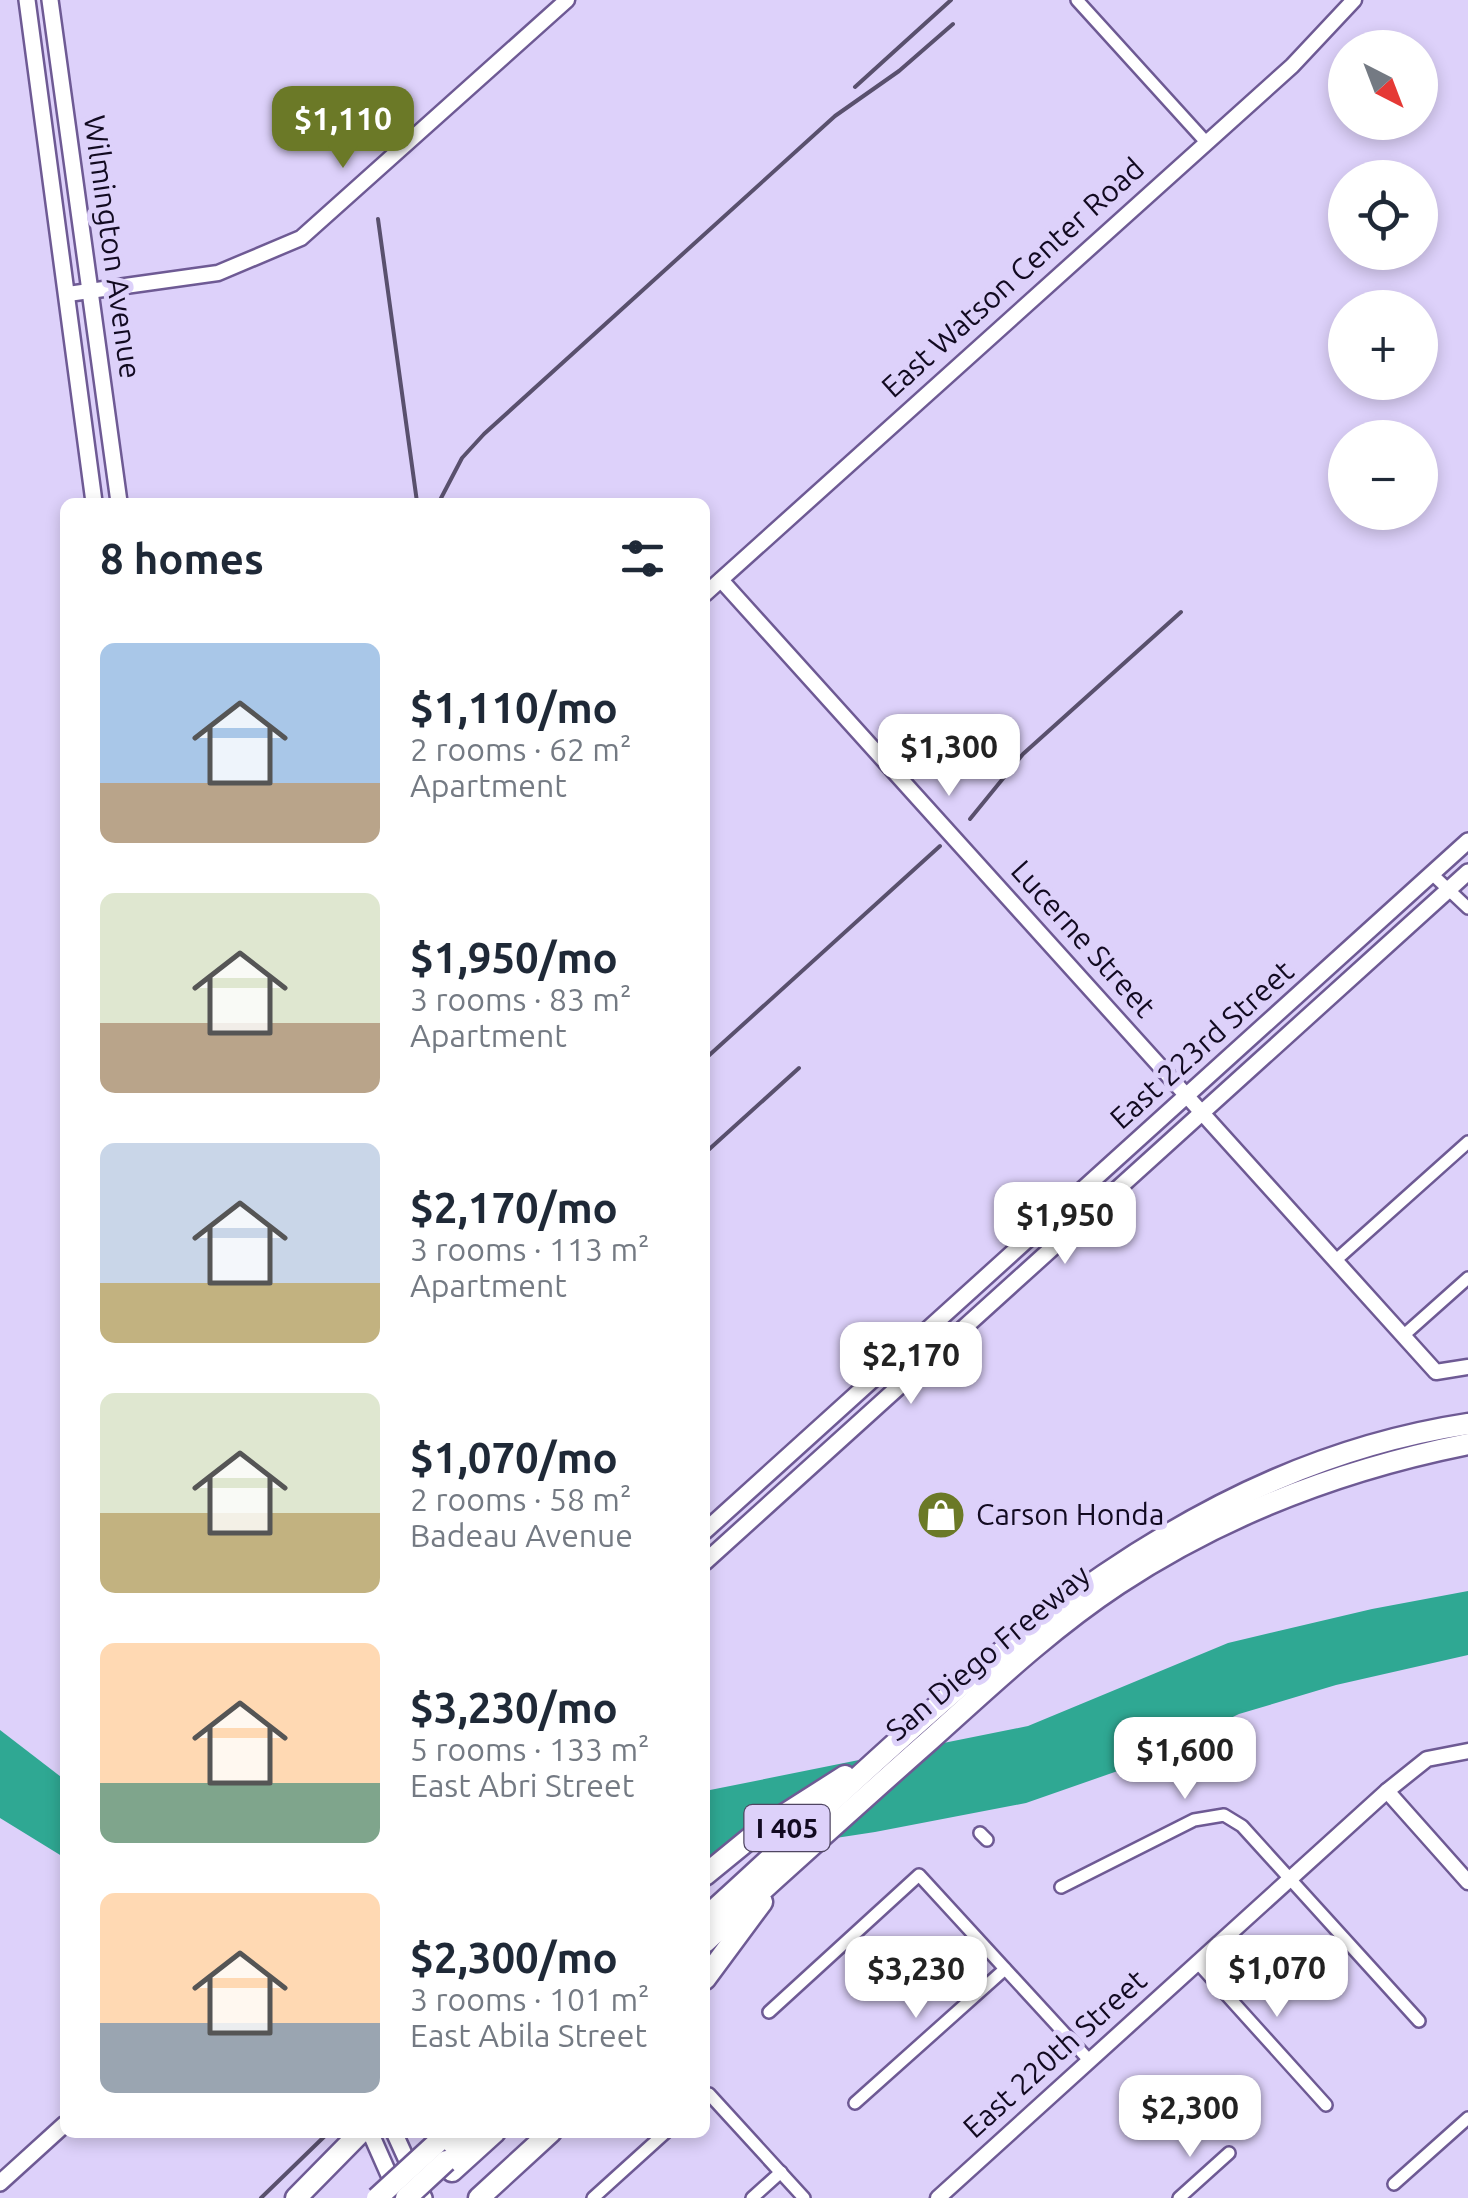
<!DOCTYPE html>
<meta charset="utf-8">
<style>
body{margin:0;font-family:Ubuntu,sans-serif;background:#f6f6f7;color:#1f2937;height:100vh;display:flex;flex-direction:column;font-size:38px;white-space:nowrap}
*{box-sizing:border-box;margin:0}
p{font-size:32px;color:#747a83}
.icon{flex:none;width:55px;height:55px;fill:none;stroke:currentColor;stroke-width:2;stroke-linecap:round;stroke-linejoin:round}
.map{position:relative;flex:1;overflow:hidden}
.panel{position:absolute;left:60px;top:498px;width:650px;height:1640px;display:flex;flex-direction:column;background:#fff;border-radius:15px;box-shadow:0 5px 15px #0003}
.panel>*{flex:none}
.needle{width:65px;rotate:138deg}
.fabs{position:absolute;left:1328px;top:30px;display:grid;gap:20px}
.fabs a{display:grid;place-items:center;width:110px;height:110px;border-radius:50%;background:#fff;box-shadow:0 5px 15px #0003;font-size:50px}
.price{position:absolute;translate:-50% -85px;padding:0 22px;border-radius:20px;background:#fff;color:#222;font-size:32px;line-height:65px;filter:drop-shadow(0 2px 5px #0008)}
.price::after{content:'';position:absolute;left:50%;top:60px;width:30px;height:22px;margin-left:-15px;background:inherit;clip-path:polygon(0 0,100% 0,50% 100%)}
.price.selected{background:#6b7927;color:#fff}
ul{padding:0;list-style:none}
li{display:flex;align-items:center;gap:30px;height:250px;padding:0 40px}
li span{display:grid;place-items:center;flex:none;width:280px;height:200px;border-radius:15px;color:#555}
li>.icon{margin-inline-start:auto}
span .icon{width:120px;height:120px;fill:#fffc;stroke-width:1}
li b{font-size:42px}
h2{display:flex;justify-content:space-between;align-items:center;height:120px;padding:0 40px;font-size:42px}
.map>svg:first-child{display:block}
.water{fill:#2fa893}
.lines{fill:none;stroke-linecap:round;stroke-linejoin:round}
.minor-casing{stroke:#6e5a94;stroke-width:16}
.tertiary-casing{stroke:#6e5a94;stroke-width:19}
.secondary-casing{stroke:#6e5a94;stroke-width:20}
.motorway-casing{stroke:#6e5a94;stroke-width:25}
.minor{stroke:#fff;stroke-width:11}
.tertiary{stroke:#fff;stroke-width:14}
.secondary{stroke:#fff;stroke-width:15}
.motorway{stroke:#fff;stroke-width:20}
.rail{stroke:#59506d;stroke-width:4}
.motorway-bridge-casing{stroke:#6e5a94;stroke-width:25;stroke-linecap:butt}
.motorway-bridge{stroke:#fff;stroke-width:20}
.labels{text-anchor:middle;stroke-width:10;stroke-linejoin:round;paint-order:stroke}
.shield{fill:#ddd1fa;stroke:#4f4662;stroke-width:2.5}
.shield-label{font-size:28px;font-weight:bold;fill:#120a21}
.street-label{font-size:30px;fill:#120a21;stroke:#ddd1fa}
.poi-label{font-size:30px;fill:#120a21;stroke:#ddd1fa;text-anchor:start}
</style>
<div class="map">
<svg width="1468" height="2198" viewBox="0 0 1468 2198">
<rect width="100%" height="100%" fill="#ddd1fa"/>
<!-- water -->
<g class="water">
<path d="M1468,1591V1655L1336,1685L1239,1714L1132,1766L1026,1803L875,1832L705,1858V1791L1028,1726L1228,1643L1372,1609Z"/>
<path d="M0,1730L65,1780V1858L0,1818Z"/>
</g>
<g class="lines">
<!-- minor casing -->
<g class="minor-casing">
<g id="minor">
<path d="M1077,0L1205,141"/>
<path d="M1432,874L1468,908"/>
<path d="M1336,1260L1468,1142"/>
<path d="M1404,1335L1468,1278"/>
<path d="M980,1833L987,1840"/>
<path d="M1061,1887L1194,1820L1224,1815L1242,1826L1419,2021"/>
<path d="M1197,1962L1326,2105"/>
<path d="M769,2012L919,1875L1088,2059"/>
<path d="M705,2097L709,2094L804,2198"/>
<path d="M855,2103L1005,1969"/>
<path d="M1394,2184L1468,2118"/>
<path d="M593,2198L666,2132"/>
<path d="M752,2198L781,2172"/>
<path d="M1179,2198L1229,2153"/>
</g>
</g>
<!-- tertiary casing -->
<g class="tertiary-casing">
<g id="tertiary">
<path d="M68,294L218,273L301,238L567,0"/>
<path d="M721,580L1436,1372L1468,1367"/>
<path d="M705,594L1292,66L1354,0"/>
<path d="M1387,1791L1468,1882"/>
<path d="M938,2198L1387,1791L1427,1759L1468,1751"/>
</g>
</g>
<!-- secondary casing -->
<g class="secondary-casing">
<g id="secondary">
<path d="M27,0L94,502"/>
<path d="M50,0L119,502"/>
<path d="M705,1531L1468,841"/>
<path d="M705,1562L1468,872"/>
<path d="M370,2132L397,2193"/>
<path d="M394,2132L424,2198"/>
<path d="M0,2183L65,2124"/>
</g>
</g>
<!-- motorway casing -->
<g class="motorway-casing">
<g id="motorway">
<path d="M705,1875L760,1830L845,1776"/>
<path d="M705,1918C933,1713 1148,1473 1468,1424"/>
<path d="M705,1942C780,1874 855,1806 931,1739C991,1685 1050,1629 1118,1584C1224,1514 1343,1469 1468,1444"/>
<path d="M705,1979L762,1902"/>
<path d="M443,2154L467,2132"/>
<path d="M452,2171L495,2132"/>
<path d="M296,2198L361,2132"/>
<path d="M479,2198L551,2132"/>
</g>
</g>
<!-- minor -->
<use href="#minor" class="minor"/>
<!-- tertiary -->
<use href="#tertiary" class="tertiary"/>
<!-- secondary -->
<use href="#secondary" class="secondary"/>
<!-- motorway -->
<use href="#motorway" class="motorway"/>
<!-- rail -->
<g class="rail">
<path d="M855,87L951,0"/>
<path d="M378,219L417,502"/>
<path d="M439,502L462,458L484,434L835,116L899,71L953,24"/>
<path d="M970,819L1023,754L1181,612"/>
<path d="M705,1059L940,846"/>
<path d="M705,1153L799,1068"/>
<path d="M261,2198L329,2132"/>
</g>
<!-- motorway-bridge casing -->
<g class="motorway-bridge-casing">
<g id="motorway-bridge">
<path d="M377,2198L438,2142"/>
<path d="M406,2198L446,2161"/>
</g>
</g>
<!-- motorway-bridge -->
<use href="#motorway-bridge" class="motorway-bridge"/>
</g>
<!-- icons -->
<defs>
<g id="shop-disc" transform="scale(2.5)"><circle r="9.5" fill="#6b7927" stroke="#ddd1fa"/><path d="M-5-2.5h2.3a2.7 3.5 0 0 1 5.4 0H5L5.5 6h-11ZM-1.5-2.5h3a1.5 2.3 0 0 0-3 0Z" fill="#fff"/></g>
</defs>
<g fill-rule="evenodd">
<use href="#shop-disc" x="941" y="1515"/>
</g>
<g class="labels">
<!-- shield labels -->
<rect class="shield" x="744.5" y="1805" width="85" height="46" rx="8"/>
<g class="shield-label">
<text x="787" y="1838">I 405</text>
</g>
<!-- street labels -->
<g class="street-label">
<text transform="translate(112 247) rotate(82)" y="10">Wilmington Avenue</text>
<text transform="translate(1013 278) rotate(-42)" y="10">East Watson Center Road</text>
<text transform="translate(1083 939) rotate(48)" y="10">Lucerne Street</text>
<text transform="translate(1202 1045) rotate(-42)" y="10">East 223rd Street</text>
<text transform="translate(988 1653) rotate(-40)" y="10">San Diego Freeway</text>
<text transform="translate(1055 2054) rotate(-42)" y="10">East 220th Street</text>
</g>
<!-- poi labels -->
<g class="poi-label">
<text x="976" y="1525">Carson Honda</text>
</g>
</g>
</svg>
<div class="fabs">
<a><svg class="needle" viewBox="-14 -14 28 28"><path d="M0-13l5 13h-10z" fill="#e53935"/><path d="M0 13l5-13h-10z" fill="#747a83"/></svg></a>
<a><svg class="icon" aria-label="locate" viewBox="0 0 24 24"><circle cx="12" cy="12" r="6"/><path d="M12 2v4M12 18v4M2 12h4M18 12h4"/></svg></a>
<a>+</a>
<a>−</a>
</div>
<b class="price selected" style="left:343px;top:171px">$1,110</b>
<b class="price" style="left:949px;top:799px">$1,300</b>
<b class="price" style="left:1065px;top:1267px">$1,950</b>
<b class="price" style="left:911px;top:1407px">$2,170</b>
<b class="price" style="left:1185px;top:1802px">$1,600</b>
<b class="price" style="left:1277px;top:2020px">$1,070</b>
<b class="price" style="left:916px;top:2021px">$3,230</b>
<b class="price" style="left:1190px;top:2160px">$2,300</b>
<section class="panel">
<h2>8 homes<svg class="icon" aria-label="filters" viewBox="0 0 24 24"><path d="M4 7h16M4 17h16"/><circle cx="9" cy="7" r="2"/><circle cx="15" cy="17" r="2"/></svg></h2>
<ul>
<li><span style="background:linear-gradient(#a9c7e8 70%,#b9a48a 0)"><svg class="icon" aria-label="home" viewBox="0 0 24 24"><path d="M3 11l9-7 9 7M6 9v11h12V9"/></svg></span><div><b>$1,110/mo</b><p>2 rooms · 62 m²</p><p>Apartment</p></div></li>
<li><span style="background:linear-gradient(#dfe7d0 65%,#b9a48a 0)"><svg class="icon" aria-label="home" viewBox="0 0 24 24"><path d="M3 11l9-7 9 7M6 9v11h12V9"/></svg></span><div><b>$1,950/mo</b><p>3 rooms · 83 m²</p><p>Apartment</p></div></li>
<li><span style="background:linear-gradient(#c9d6e8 70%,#c2b280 0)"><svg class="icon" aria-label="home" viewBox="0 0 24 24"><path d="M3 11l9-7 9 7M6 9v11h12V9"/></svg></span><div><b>$2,170/mo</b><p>3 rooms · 113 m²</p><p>Apartment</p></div></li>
<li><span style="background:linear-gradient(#dfe7d0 60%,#c2b280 0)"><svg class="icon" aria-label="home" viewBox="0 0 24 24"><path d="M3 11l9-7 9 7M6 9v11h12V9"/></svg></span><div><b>$1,070/mo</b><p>2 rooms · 58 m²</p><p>Badeau Avenue</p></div></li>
<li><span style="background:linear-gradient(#ffd9b3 70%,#7fa58c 0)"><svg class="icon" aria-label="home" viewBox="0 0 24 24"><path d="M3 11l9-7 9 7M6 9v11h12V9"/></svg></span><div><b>$3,230/mo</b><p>5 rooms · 133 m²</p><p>East Abri Street</p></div></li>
<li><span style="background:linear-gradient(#ffd9b3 65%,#9aa5b1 0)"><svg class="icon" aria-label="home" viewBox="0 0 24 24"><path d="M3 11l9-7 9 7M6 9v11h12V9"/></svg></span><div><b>$2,300/mo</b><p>3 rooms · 101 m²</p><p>East Abila Street</p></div></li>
</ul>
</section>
</div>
